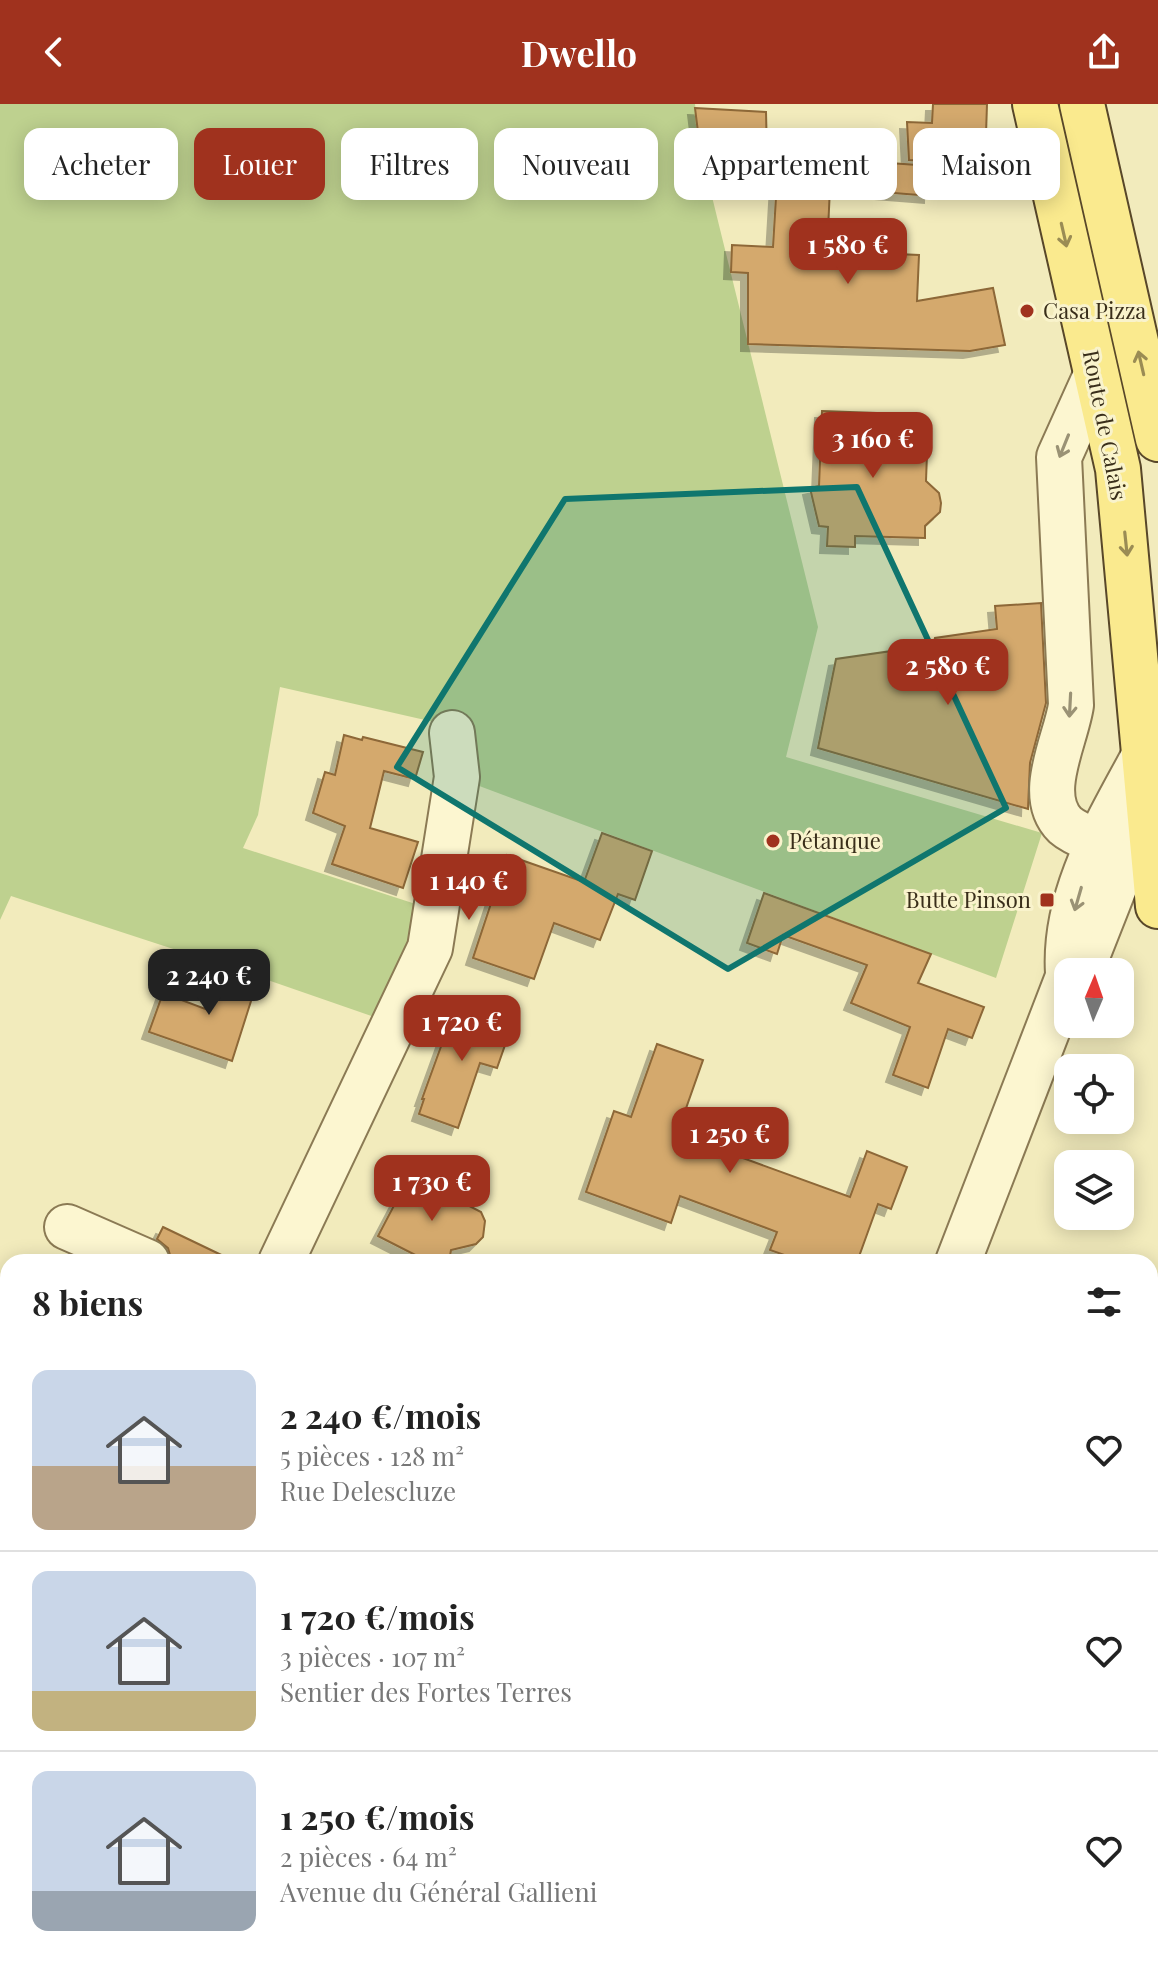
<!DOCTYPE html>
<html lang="fr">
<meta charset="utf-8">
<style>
body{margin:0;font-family:"Playfair Display",serif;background:#f6f6f6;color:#222;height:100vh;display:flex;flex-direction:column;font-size:30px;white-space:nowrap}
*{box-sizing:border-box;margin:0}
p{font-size:26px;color:#767676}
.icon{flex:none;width:44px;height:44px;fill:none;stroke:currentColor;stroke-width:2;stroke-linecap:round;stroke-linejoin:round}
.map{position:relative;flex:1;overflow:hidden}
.sheet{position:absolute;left:0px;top:1150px;width:1158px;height:714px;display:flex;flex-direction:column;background:#fff;border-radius:24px 24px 0 0;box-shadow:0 4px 20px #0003}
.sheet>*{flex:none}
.top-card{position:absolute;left:24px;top:24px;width:1110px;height:72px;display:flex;gap:16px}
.needle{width:52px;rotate:2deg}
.fabs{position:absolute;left:1054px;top:854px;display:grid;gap:16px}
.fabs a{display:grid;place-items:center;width:80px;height:80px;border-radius:16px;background:#fff;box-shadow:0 4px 20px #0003;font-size:40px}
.price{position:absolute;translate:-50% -68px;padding:0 18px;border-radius:16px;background:#a0321e;color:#fff;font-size:26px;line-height:52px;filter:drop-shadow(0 2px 4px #0008)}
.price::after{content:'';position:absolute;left:50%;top:48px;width:24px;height:18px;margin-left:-12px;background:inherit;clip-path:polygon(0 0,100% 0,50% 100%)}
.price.active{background:#222;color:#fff}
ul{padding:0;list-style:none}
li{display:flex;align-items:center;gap:24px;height:200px;padding:0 32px}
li+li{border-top:2px solid #e0e0e0}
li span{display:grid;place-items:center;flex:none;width:224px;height:160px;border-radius:16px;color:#555}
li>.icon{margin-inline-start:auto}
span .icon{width:96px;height:96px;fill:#fffc;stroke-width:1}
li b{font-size:34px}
h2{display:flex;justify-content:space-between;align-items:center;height:96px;padding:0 32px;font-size:34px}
.chip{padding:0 28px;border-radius:16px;background:#fff;box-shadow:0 4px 20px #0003;font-size:28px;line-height:72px}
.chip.active{background:#a0321e;color:#fff}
header{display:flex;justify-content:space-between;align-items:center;height:104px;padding:0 32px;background:#a0321e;color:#fff;font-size:36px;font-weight:700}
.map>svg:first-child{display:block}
.green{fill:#bed18f}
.building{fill:#d4a96d;stroke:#8d6737;stroke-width:2;filter:url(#shadow)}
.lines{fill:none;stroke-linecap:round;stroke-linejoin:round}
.minor-casing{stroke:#8b7a54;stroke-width:48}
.major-casing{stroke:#584729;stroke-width:48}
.minor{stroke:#fcf6d0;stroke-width:44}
.major{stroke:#faea8e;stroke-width:44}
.oneway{stroke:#9a8c54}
.oneway2{stroke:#9a9275}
.marked{fill:#0f766e;fill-opacity:0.2;stroke:#0f766e;stroke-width:6;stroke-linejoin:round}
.poi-dot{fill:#a0321e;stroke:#f9f3cc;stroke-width:3}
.labels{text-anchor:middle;stroke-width:6;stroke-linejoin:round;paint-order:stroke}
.poi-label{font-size:22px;fill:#392e1a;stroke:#f9f3cc;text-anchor:start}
.street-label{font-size:22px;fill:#392e1a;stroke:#f9f3cc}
</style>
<header><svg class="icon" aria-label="back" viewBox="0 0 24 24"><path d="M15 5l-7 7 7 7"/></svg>Dwello<svg class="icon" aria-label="share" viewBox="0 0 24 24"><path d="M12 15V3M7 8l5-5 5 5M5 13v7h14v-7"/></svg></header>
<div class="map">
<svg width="1158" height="1863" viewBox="0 0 1158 1863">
<defs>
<filter id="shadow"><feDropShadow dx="-7" dy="7" stdDeviation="0" flood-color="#0004"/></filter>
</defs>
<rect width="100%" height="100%" fill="#f2ebbc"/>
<!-- green -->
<path class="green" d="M0,0H695L700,44L818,523L786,653L1042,729L996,874L474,680L469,626L280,583L258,711L243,744L434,806L406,924L259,873L11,792L0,816Z"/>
<!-- building -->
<g class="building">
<path d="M933,0H987L985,61L909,56L907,18L932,19Z"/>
<path d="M695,4L766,8L767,50L700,44Z"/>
<path d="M860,57L932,62L931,92L857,86Z"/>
<path d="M778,60L831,63L827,147L919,151L917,197L993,184L1005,241L970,247L748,240V169L731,168L732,141L773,143Z"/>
<path d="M822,307L876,309L875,320L928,323L926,377L939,389L941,399L940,408L925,422V434L855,432V443L827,442L828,423L819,422L810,384L819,382Z"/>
<path d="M1041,499L1046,599L1030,659L1028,705L818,644L836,555L933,541L935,534L997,525L995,502Z"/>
<path d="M344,631L362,636L363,633L423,648L415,675L384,667L370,724L418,738L403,784L332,760L345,722L313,709L325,668L335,671Z"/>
<path d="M602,729L652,747L635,796L618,790L600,836L554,819L534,875L473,854L507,751L584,778Z"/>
<path d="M764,789L931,850L918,879L984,903L972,934L948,925L928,984L893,971L910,923L851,899L867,861L783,831L777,850L747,839Z"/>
<path d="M224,864L258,875L232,957L149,928L163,889L208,906L217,882L219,883Z"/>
<path d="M456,901L512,921L497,964L480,959L458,1024L419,1010L424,995H422Z"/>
<path d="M657,940L703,956L677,1030L850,1093L867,1047L907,1063L891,1105L878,1100L857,1158H804L770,1146L777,1128L680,1092L671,1119L586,1088L614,1007L631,1013Z"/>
<path d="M410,1071L481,1108L485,1117L483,1133L476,1140L451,1146L449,1158H429L378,1132Z"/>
<path d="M163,1123L236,1158H172L168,1144L157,1135Z"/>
</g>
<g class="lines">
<!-- minor casing -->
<g class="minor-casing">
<g id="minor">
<path d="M1096,271L1059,353L1071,601C1066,636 1035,691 1065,721C1074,729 1088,734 1098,738"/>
<path d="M1089,847L1149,695"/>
<path d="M1068,869C1063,789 1110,716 1146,648"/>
<path d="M67,1123L147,1158"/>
<path d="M281,1158L430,844L457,673L452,629"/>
<path d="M958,1158L1068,873"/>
<path d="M0,1569L8,1574"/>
<path d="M0,1770L8,1753"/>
<path d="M466,1856L477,1863"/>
<path d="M689,1863L692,1856"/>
</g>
</g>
<!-- major casing -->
<g class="major-casing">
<g id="major">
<path d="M1035,0L1118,365L1158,802"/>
<path d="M1082,0L1158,335"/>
</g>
</g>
<!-- minor -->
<use href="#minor" class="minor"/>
<!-- major -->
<use href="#major" class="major"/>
</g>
<!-- one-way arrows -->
<defs><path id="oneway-shaft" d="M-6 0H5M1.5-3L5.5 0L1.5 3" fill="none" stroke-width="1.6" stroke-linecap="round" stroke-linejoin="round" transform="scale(2)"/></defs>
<g class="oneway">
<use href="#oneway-shaft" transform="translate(1064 131) rotate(77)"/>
<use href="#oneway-shaft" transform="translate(1141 259) rotate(-103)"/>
<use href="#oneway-shaft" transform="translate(1126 440) rotate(84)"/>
</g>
<g class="oneway2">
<use href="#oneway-shaft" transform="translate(1064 342) rotate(112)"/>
<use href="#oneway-shaft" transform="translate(1070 601) rotate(93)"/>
<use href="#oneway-shaft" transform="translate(1078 795) rotate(106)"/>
</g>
<!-- marked area -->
<path class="marked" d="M857,383L1006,704L728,865L397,663L565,395Z"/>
<!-- markers -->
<g class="poi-dot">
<circle cx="1027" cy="207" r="8"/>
<circle cx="773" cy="737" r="8"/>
<rect x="1039" y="788" width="16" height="16" rx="4"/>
</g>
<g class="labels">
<!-- poi labels -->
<g class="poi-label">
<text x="1043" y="215">Casa Pizza</text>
<text x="789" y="745">Pétanque</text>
<text x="1031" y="804" text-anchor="end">Butte Pinson</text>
</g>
<!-- street labels -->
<g class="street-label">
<text transform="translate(1105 321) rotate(79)" y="8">Route de Calais</text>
</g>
</g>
</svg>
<div class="fabs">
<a><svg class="needle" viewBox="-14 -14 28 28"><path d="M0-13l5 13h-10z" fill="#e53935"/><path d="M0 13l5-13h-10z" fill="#767676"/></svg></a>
<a><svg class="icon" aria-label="locate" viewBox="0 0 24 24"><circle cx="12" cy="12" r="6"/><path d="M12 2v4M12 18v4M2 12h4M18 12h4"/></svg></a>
<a><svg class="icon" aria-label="layers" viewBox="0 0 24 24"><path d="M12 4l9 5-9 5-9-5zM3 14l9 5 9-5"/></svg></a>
</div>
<b class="price" style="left:848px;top:182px">1 580 €</b>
<b class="price" style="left:873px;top:376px">3 160 €</b>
<b class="price" style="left:948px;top:603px">2 580 €</b>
<b class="price" style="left:469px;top:818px">1 140 €</b>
<b class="price active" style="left:209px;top:913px">2 240 €</b>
<b class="price" style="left:462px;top:959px">1 720 €</b>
<b class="price" style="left:730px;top:1071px">1 250 €</b>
<b class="price" style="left:432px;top:1119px">1 730 €</b>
<div class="top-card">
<a class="chip">Acheter</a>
<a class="chip active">Louer</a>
<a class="chip">Filtres</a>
<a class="chip">Nouveau</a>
<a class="chip">Appartement</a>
<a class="chip">Maison</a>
</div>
<section class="sheet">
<h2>8 biens<svg class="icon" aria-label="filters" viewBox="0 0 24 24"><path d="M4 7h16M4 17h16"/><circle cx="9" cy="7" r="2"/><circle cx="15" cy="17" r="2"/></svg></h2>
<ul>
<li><span style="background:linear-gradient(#c9d6e8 60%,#b9a48a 0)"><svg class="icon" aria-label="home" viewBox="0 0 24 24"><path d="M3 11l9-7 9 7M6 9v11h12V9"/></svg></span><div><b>2 240 €/mois</b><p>5 pièces · 128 m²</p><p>Rue Delescluze</p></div><svg class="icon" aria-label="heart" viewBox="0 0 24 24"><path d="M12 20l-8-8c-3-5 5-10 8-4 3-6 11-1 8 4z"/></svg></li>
<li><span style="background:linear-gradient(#c9d6e8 75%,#c2b280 0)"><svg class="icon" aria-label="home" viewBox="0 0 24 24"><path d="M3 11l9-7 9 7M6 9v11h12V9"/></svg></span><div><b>1 720 €/mois</b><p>3 pièces · 107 m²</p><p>Sentier des Fortes Terres</p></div><svg class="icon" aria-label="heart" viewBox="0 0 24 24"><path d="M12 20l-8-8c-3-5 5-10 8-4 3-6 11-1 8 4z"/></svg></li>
<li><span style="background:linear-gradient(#c9d6e8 75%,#9aa5b1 0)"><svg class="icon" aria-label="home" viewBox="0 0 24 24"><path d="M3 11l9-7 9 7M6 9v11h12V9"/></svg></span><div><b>1 250 €/mois</b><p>2 pièces · 64 m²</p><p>Avenue du Général Gallieni</p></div><svg class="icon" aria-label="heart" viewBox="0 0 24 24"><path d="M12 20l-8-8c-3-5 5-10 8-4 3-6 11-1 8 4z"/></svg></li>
</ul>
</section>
</div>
